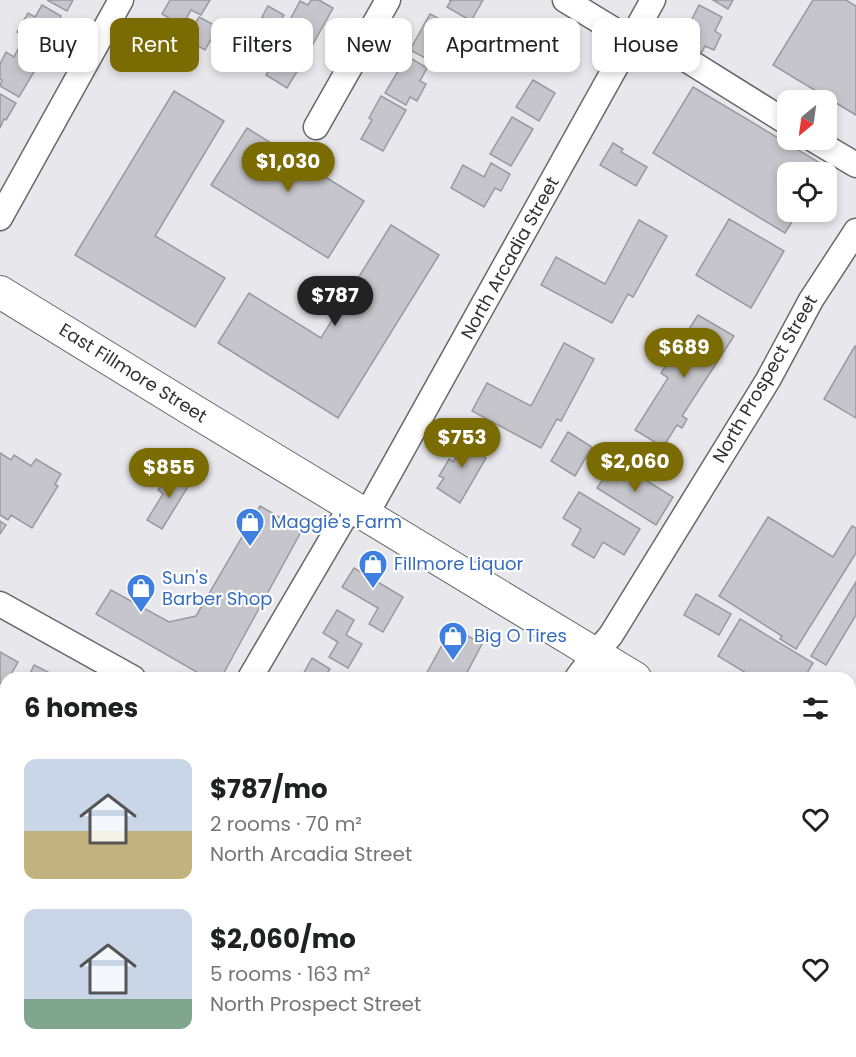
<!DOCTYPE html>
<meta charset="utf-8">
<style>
body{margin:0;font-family:Poppins,sans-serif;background:#f6f6f6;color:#202124;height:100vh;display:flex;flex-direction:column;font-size:22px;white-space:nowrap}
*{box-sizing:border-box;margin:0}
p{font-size:20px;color:#757577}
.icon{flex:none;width:33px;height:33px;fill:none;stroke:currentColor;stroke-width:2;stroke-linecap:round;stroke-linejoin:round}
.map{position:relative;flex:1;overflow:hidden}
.panel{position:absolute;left:0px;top:672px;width:856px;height:386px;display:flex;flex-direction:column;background:#fff;border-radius:18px 18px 0 0;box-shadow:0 3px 9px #0003}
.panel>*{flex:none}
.top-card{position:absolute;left:18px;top:18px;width:820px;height:54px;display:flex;gap:12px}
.needle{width:39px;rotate:209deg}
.tools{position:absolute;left:777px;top:90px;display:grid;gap:12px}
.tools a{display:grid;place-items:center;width:60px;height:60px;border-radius:12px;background:#fff;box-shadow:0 3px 9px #0003;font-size:30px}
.price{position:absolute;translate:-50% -51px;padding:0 14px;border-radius:21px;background:#7a6b03;color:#fff;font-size:20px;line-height:39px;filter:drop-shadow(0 2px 3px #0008)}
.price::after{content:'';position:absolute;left:50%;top:36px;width:18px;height:14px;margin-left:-9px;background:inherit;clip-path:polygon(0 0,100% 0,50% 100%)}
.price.on{background:#222;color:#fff}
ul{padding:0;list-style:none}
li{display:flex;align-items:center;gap:18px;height:150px;padding:0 24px}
li span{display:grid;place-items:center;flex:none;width:168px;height:120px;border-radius:12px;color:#555}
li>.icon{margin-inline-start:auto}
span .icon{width:72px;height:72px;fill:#fffc;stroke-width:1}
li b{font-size:26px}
h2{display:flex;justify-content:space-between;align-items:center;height:72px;padding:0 24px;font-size:26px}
.pill{padding:0 21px;border-radius:12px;background:#fff;box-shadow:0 3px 9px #0003;font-size:21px;line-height:54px}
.pill.on{background:#7a6b03;color:#fff}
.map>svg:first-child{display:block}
.building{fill:#c5c5cb;stroke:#99999e;stroke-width:1.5}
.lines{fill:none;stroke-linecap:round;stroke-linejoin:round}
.minor-casing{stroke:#67676c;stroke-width:27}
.major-casing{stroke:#67676c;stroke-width:34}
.minor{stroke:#fff;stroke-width:24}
.major{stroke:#fff;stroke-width:32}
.labels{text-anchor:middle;stroke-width:4.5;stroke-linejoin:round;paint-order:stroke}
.street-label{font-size:18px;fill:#313234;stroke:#fff}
.shop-label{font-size:18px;fill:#366cbe;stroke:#fff;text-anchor:start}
</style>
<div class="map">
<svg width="856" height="1057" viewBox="0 0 856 1057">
<rect width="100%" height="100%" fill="#e7e7ec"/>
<!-- building -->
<g class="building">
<path d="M47,0H73L67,11Z"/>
<path d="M170,0H210L201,15L191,10L182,26L162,14Z"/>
<path d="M311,0H319L333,8L312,46L284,31L300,1L308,5Z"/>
<path d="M449,0H483L471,21L447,7L451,1Z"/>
<path d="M713,0H733L728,9Z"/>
<path d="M813,0H846L856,6V115L773,65Z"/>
<path d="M42,5L61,16L40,53L21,42L24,37L17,32L28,13L35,17Z"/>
<path d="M699,5L722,17L715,31L721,35L714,50L705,46L702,52L681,41Z"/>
<path d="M268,6L284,15L278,26L262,17Z"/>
<path d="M430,14L451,25L431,61L410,50Z"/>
<path d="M199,17L218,27L205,50L186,39Z"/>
<path d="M542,29L579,51L568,70L531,48Z"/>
<path d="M466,32L481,40L476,51L460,43Z"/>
<path d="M287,40L309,52L287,88L266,75Z"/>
<path d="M19,47L41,60L19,97L0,86L2,80L0,79V64L6,52L14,57Z"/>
<path d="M407,56L427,68L420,81L426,84L417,101L410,97L406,105L385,93Z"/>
<path d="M533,80L555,93L539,121L516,107Z"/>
<path d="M693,87L825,166L821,172H788V212H798L785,233L653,153Z"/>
<path d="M174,91L224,121L155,236L225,278L195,327L75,255Z"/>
<path d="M0,94L16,103L6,120L4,119L0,128Z"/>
<path d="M381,96L406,110L383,151L361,139L372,120L369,118Z"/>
<path d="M512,117L533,129L511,166L490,154Z"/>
<path d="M247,128L364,201L328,258L211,185Z"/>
<path d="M613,143L623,149L621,152L647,167L636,186L600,165Z"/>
<path d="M491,163L510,174L501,191L495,188L484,207L451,188L463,165L484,177Z"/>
<path d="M729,219L784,251L751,308L696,275Z"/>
<path d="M639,220L667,236L633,297L628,294L612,323L541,285L556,257L605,284Z"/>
<path d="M391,225L439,255L338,418L218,343L249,293L321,338Z"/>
<path d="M698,315L734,336L682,416L687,419L682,428L677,425L663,447L635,430L668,378L661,373Z"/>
<path d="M564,343L594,359L561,421L557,419L541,448L472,411L487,383L531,406Z"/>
<path d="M855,346L856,347V418L824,399Z"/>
<path d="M568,432L592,447L575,476L551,461Z"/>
<path d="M469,434L485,444L480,454L486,458L460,503L437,488L444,478L439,476L449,459L453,462Z"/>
<path d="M0,453L11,460L14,455L31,466L36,459L61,474L55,484L58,486L32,528L11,515L8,520L0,515Z"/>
<path d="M615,461L673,497L656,525L597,488Z"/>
<path d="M177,471L192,480L162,529L147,520L163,494L158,490L163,482L168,485Z"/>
<path d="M579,492L640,529L624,555L603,542L594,558L572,545L581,529L563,518Z"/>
<path d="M260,506L302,530L221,678H207L96,614L111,590L169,622L196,616Z"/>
<path d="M768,517L833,557L852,526L856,528V553L796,649L780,639L782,636L719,596Z"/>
<path d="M0,521L6,525L0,534Z"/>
<path d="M354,568L403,597L383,632L369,624L378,608L342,587Z"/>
<path d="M856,582V615L826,665L811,656Z"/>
<path d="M696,594L731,614L719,635L684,615Z"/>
<path d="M337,610L354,620L346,635L362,644L348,668L329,657L338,642L323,633Z"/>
<path d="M740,619L813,663L804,678H754L718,656Z"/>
<path d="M452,627L482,644L464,678H424Z"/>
<path d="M0,652L18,662L9,678H6L5,686L0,683Z"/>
<path d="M312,658L330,669L324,678H301Z"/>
<path d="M34,665L52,674L50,678H28Z"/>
<path d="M856,692V732L850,729V697Z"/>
<path d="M1,890L6,893V923L0,919Z"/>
<path d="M5,938H6V961L0,958V948Z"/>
<path d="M6,1000V1039L4,1044L0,1042V1011Z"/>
<path d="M298,1052H325L322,1057H296Z"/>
<path d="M413,1052H431L428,1057H424Z"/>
<path d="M489,1052H530L527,1057H499Z"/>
<path d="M725,1052H745L742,1057H735Z"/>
</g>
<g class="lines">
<!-- minor casing -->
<g class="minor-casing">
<g id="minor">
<path d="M565,0L616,31L655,40L788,123"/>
<path d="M316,127L388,0"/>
<path d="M814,140L856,165"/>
<path d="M0,218L121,0"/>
<path d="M366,515L653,0"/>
<path d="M0,604L133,678"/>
<path d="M250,678L351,506"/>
<path d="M577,678L595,654L611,635L768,380L811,300L856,231"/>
<path d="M0,847L6,851"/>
<path d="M850,948L856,938"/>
<path d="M31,1057L34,1052"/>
<path d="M361,1057L364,1052"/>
<path d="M571,1057L574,1052"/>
<path d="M791,1057L794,1052"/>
</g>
</g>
<!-- major casing -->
<g class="major-casing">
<g id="major">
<path d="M0,292L194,411L635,678"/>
<path d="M850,809L856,813"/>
</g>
</g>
<!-- minor -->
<use href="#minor" class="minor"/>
<!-- major -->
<use href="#major" class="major"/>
</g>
<!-- icons -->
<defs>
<g id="shop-pin" transform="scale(1.5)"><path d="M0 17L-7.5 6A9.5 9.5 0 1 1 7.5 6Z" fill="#3f7fe0" stroke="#fff"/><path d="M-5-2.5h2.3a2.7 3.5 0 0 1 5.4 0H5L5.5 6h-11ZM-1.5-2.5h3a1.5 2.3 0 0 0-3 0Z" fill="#fff"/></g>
</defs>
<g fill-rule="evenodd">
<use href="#shop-pin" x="250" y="522"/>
<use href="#shop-pin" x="373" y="564"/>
<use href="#shop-pin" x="141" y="588"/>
<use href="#shop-pin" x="453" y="636"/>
</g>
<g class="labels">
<!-- street labels -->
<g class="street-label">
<text transform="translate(510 258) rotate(-61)" y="6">North Arcadia Street</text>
<text transform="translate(133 373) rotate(32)" y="6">East Fillmore Street</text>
<text transform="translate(765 379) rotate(-60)" y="6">North Prospect Street</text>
</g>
<!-- shop labels -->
<g class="shop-label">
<text x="271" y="528">Maggie's Farm</text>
<text x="394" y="570">Fillmore Liquor</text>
<text x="162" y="584">Sun's<tspan x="162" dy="21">Barber Shop</tspan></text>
<text x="474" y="642">Big O Tires</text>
</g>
</g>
</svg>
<div class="tools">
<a><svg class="needle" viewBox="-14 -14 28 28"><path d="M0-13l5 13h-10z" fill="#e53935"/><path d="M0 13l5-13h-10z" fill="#757577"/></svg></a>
<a><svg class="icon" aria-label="locate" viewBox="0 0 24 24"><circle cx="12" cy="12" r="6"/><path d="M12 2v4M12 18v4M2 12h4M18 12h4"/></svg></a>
</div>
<b class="price" style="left:288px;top:193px">$1,030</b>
<b class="price on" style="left:335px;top:327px">$787</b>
<b class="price" style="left:684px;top:379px">$689</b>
<b class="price" style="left:462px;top:469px">$753</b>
<b class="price" style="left:635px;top:493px">$2,060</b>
<b class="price" style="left:169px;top:499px">$855</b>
<div class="top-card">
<a class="pill">Buy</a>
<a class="pill on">Rent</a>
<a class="pill">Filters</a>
<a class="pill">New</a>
<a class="pill">Apartment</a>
<a class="pill">House</a>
</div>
<section class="panel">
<h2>6 homes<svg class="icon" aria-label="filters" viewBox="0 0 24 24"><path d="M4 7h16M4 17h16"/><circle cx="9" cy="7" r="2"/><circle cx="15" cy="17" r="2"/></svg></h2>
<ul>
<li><span style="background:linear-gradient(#c9d6e8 60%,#c2b280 0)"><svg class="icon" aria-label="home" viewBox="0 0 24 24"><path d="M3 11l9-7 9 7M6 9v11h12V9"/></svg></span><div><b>$787/mo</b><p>2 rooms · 70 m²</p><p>North Arcadia Street</p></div><svg class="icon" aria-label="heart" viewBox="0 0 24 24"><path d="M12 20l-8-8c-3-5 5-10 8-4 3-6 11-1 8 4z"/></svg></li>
<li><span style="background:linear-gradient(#c9d6e8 75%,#7fa58c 0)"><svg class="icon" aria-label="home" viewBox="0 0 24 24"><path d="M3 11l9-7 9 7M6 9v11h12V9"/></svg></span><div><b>$2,060/mo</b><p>5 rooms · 163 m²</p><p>North Prospect Street</p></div><svg class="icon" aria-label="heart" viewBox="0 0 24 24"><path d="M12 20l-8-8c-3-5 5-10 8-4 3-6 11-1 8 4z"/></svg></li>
</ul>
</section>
</div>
